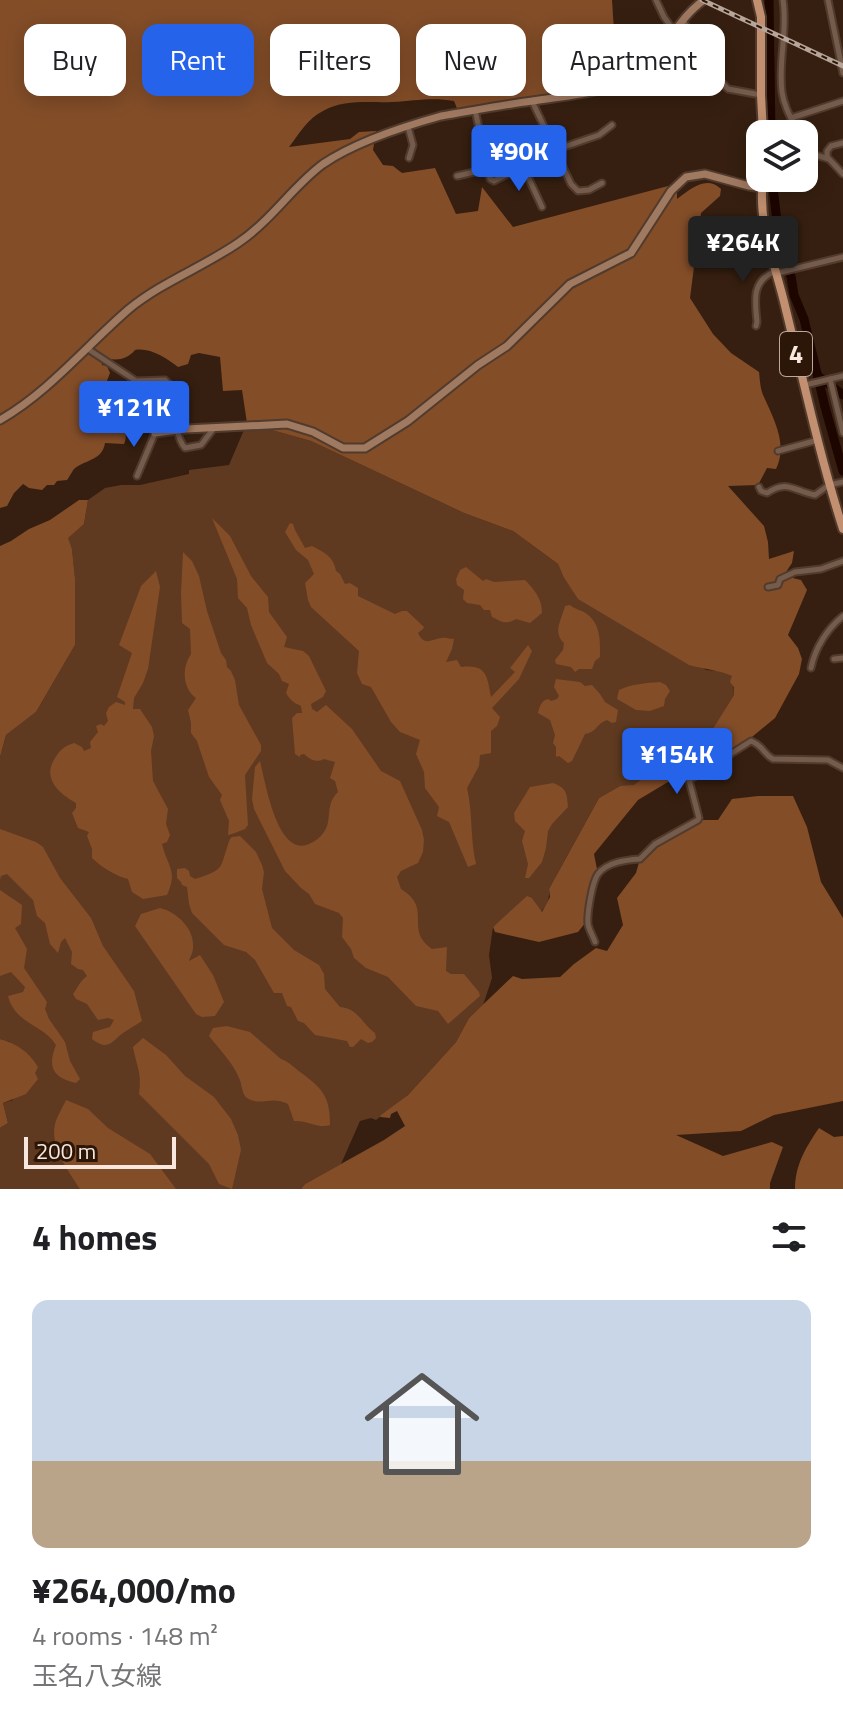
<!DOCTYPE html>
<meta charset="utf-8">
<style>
body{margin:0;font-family:"Titillium Web","Noto Sans JP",sans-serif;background:#f2f2f2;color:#202124;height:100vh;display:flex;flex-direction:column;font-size:30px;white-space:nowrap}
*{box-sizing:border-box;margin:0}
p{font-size:26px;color:#757577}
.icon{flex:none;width:44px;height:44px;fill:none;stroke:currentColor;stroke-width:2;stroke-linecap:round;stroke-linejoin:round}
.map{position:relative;height:1189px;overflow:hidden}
.sheet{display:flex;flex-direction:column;background:#fff;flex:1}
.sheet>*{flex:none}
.banner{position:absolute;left:24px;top:24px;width:796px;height:72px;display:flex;gap:16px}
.controls{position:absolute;left:746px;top:120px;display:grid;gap:16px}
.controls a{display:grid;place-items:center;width:72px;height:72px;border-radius:16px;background:#fff;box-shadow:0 4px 20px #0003;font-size:40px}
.scale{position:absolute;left:24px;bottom:20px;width:152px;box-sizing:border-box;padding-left:8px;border:4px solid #f7e7de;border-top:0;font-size:22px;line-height:28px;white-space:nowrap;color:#f7e7de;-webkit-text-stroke:6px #2b1607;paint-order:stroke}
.price{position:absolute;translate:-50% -68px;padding:0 18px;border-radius:8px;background:#2563eb;color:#fff;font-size:26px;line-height:52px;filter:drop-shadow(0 2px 4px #0008)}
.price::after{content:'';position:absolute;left:50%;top:48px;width:24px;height:18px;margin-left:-12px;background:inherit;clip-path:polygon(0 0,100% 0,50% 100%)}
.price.selected{background:#222;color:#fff}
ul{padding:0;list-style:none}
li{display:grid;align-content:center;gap:16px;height:424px;padding:0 32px}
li+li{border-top:2px solid #e0e0e0}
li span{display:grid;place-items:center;height:248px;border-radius:16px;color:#555}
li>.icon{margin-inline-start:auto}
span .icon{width:144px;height:144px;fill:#fffc;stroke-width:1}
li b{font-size:34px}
h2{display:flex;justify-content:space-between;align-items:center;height:96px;padding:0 32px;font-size:34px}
.pill{padding:0 28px;border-radius:16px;background:#fff;box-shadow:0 4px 20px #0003;font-size:28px;line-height:72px}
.pill.selected{background:#2563eb;color:#fff}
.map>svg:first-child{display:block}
.green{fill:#5f3a20}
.forest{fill:#834d28}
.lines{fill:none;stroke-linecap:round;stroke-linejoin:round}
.river{stroke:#1d0500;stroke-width:9}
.street-casing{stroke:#513b2d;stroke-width:9}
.secondary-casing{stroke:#513b2d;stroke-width:11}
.primary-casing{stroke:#513b2d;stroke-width:12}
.street{stroke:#745b4c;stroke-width:5}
.secondary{stroke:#a07961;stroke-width:7}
.primary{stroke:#c29070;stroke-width:8}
.rail-casing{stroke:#b7a59a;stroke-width:5}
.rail{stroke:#2b1607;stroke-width:2;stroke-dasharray:6;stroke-linecap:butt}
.labels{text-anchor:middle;stroke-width:8;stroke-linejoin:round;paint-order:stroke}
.shield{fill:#2b1607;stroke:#baa89e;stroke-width:2}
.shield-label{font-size:26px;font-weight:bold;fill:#f7e7de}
</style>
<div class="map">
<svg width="843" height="1189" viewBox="0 0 843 1189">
<rect width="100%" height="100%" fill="#361f10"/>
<!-- green -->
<path class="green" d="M247,423L311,441L464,513L513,531L558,564L563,576L706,670L719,671L733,676L734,695L712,732L690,744L634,786H620L599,798L549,889C550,898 547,905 541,912L532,898L493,927L489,955L492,978L483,1005L469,1018L456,1042L408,1095L376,1120L371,1118L360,1121L341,1164L305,1184L301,1189H0V1128L8,1123L3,1103L13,1100L10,1042L0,1039V757L6,735L36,712L75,645V578L72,549L67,538L84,524L88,500L105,488L121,485H140L189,474V470L229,465Z"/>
<!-- forest -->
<g class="forest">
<path d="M0,0H612L614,31L627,36L630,52L606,55L599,60L598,66L602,74L594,79L595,90L459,113L454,101C431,97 415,101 392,102C369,103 344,99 323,111C307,119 300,133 289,147L350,139L359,132L376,131L373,150L383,165L393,166L402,173L435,168L456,214L478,211L482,187L513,227L672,185L677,192V199C691,189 706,175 721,189L720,196L701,213L690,298L713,334L731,353L759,372C760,380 760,389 764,397C774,420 788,444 776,469L767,468L758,485L728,486L764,526L768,542L769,559L794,551L792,563L786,572L793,578L801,580L807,590L788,635L798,648L802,659L799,674L775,718L735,751L689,780L668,782L638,800L594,854L598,874L586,922L578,932L539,942L495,932L493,927L527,896L532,898L542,912L550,897L549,889L599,798L620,786L634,785L690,744L711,732L734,695V687L730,682L732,676C718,670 704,669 689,665L578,599L563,576L558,564L513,531L464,513L311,441L247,423L242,390L223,391L220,357L199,353L191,355L188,364L178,367C167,358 149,347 135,350C126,361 114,361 101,357L102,365L107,366L110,373L105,386L109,402V420L113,421L121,419L124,422C124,430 128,436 124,444L105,443C102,461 86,459 74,469C73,470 68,479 67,480L57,481L54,485H47L42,490L29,488L23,484L14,493L7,506L0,508Z"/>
<path d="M79,500H88L84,524L68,538L72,549L75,578V645L36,712L6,735L0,757V546L11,541L29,529L50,520Z"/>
<path d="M212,518L230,536L251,576L268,597L269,612L287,637L284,647L303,651L309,656L326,691L323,697L311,704L312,709L317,712L326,705L352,729L381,771L400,781L422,830L424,840L423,852L418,863L401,871L397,877L401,889C434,909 403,929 432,949L447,947L446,971L451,974H464L479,992L480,996L448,1024L438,1011L416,1006L388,977L366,968L354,958L351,949L342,937L343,918L339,913L315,904L309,894L301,888L285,871L254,809L252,799L255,767L260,761C265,780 277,858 309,844C314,842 321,837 324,832C333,819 324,806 338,792L335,781L330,778L335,762L324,759C316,763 311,760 304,754L300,755V757L295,754L292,718L297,713H302L301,706C294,703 290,700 286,693L289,684L282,681L279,674L267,663L251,625L247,608L238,598L237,579Z"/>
<path d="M290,523L293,524L295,530L305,548L312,546C324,552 334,557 336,571L340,574L345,584L350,583L358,588V596L395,614L402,611H407L424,627L423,629L418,633C425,647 431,639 442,638C446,637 450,639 454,639L452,649L446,662L457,660L461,667C487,664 487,676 491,697L515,672L510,668L528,645L532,651L519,679L492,708L500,717L497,726L491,731V753L480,755L479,766L467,788C473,813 470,839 476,864L468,867L449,822L437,816L439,807L425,788L424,772L416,754L420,740L400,732L391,722L371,687L362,684L357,673L359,651L311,607L308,600L305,583L314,574L308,560L296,550L285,532Z"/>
<path d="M183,552L192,561L199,576L207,611L221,653L226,660L227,667L231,671L235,680L239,705L261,745V751L245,775L248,825L245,829C239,831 233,834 228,835L229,821L220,800L222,795L209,777L197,741L191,733V723L188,710L196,698C183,689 181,668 191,654L190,629L182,623L181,593Z"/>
<path d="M466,567L483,581L486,579L494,582L525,580C535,590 542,599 542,613L530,623L516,619C506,625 502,622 492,617L490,610H484L480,605L467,603L463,599L464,590L457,585L456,579L460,570Z"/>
<path d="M156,571L160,587L148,669L143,683L134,698L133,709H140L152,727L154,736L151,751L153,781L168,809L166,824L170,835L167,842L162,844C168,868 178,870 167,895L143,899L132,892L128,879C117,877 100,866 92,858V849L87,836L89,832L78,828L72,813L76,808V803C58,793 42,778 55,758C60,750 64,746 74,743L82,747L84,751L91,748L90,742L98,732L96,726L101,724L104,726L108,721L106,713L109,707L116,702L125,705V702L117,697L132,653L119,645L141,586Z"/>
<path d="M570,605C576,610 582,610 587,614C601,625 600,641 600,657L595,661L592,669H579L575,672L571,667L556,664L555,660L563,650L564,643C552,632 562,619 565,606Z"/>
<path d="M556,679L580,682L585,686L592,685L600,694L605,702L618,710L616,722L612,723L607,720C597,723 596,733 585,734L572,761L568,763L559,756L556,757V747L553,743L555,735L550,720L538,713C539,707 542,700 548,699L551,701L557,699L559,696L554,687Z"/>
<path d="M660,682L666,685L670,691L665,699L664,706L650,711L636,710L617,699L619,690C632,684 645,683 660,682Z"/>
<path d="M553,783C567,788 567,794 568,807L552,824L548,831L546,848L542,862L529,878H525L528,864L522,841L525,831L515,821L514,813L530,787Z"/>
<path d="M758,796H793L807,827L821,882L843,918V1101L774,1115L741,1131L676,1135L723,1156L772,1142L783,1147L770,1183V1189H301L305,1184L384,1140L405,1126L397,1111L391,1114L390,1118L380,1117L381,1115L408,1095L456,1042L469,1018L513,976L522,979L560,977L574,964L596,948L607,951L623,925L617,898L636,873L640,859L655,844L698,820H718L732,799Z"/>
<path d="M0,829L36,842L43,847L60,878L91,918L103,946L134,991L142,1021C136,1025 129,1029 123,1033C110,1043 108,1051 92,1039L93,1032L110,1027L114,1020L108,1018L98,1020L87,1004L76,999L73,994C78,987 80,981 87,976L83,970L78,969L71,964L72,952L65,938L61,942L58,953L50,944L45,923L37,916L33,900L7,874L1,876L0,880Z"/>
<path d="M240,836L256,852L262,865L264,872L262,889L272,928L294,950L319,965L324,974L325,989L340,1007C358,1008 362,1024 375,1033L376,1038L372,1042L368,1043L361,1039L353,1047H350L347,1041L315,1035L304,1023L298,1021L291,1007L287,1006L282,993H274L255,960L246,952L224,945L192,913L189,904L187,887L182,885L181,882L177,878V869L185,868L189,871L190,876L195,879C227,869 219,868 230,839L232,837Z"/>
<path d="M0,890L22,905L21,924L15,928L27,949L24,968L47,1002L45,1009L49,1019L65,1042L70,1061L80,1079L76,1083C53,1078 47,1067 56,1045C44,1025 15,1024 8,996L23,992L25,987L11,972L0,976Z"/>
<path d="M160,908C177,912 195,929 193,948C193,953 190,957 189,961L200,955L213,975L224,1002L215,1016L202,1017L196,1014L135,926L141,914Z"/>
<path d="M227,1026L250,1032L281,1059C290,1062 295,1069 303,1074C324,1090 330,1098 330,1125C318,1129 307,1120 294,1121L288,1104C272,1096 263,1105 251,1100C241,1097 243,1086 239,1078C233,1063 220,1050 209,1036L213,1028Z"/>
<path d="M143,1038L166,1055L185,1076L214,1097L231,1119L238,1135L241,1150L232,1189L219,1184L209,1164L139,1094C142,1073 137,1068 133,1047Z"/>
<path d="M0,1039C16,1043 29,1052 38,1067L35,1073L38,1079L26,1094L3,1103L8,1123L0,1128Z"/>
<path d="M66,1100L88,1109L108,1128L150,1154L176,1189H80C68,1170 50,1148 55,1124C57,1116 63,1107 66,1100Z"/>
<path d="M819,1128L834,1137L843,1136V1189H795C795,1165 806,1147 819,1128Z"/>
</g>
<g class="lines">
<!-- river -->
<g class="river">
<path d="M769,0L771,134"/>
<path d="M772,178L780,248L784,264L791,276L794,295L804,319L825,407L843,471"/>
<path d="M818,376L843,395"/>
</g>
<!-- street casing -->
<g class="street-casing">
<g id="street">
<path d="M656,0L664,17L674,31"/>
<path d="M783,0C788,31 778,61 782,92C784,107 792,120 799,134"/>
<path d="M828,0L843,73"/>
<path d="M683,20L711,71L728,89L761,95"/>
<path d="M475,110L490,179L494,181L555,150L532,101"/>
<path d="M791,118L843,101"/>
<path d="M408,127L413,145L409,158"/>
<path d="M804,144L812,154L829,159L843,174"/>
<path d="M827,158V151L831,146L843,143"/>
<path d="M523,166L542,207"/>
<path d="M457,176L487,169"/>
<path d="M602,183L589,190L578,191L571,184L555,150L599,135L612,125"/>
<path d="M740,243L767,239"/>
<path d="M777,273L843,257"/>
<path d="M756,326L757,322C755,300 751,282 775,271"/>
<path d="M88,349L136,381L165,380L171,386C174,403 174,436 185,448L201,445L214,428"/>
<path d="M830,379L843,433"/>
<path d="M805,385L843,376"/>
<path d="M778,451L818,440"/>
<path d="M137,476L155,433"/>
<path d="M759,487L761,491L767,493C788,479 793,491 815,495L829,485L843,482"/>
<path d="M768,587L778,585L780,579L795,572L821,569L843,561"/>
<path d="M834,659L843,658"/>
<path d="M811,668C815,648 827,629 843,616"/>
<path d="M595,942C593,936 589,930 588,924C587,914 592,882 598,874C607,862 626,860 640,859L655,844L698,820L699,818L689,780L691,779L751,741C764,746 762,753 773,759L828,760L843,768"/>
</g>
</g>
<!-- secondary casing -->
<g class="secondary-casing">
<g id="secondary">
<path d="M0,420C50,391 86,346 129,309C162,282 203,267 238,243C271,221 293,186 323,164C354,143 405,126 441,116C471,111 502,105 532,101C569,95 613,94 643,69C667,49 678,18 704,0"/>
<path d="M155,433L186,429L287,424L313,432L343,448H365L408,421L478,365L507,346L570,284L631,253L671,191L686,177L705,174L749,186L762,188"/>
</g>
</g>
<!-- primary casing -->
<g class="primary-casing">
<g id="primary">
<path d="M757,0L761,17V95L763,134"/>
<path d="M763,178C757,224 776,266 786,310C804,383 820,457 843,529"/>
</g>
</g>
<!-- street -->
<use href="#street" class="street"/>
<!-- secondary -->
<use href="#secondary" class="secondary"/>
<!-- primary -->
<use href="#primary" class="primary"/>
<!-- rail casing -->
<g class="rail-casing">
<path id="rail" d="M702,0L843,66"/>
</g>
<!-- rail -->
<use href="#rail" class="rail"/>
</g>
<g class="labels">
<!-- shield labels -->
<rect class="shield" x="780" y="332" width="32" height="44" rx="6"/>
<g class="shield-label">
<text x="796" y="363">4</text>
</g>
</g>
</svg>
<div class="controls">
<a><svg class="icon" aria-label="layers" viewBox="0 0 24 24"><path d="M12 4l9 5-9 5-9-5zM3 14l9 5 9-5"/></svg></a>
</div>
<div class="scale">200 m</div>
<b class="price" style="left:519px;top:193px">¥90K</b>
<b class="price selected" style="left:743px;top:284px">¥264K</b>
<b class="price" style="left:134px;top:449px">¥121K</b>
<b class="price" style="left:677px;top:796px">¥154K</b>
<div class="banner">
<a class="pill">Buy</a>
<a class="pill selected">Rent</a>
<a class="pill">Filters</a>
<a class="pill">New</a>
<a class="pill">Apartment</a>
</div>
</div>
<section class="sheet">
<h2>4 homes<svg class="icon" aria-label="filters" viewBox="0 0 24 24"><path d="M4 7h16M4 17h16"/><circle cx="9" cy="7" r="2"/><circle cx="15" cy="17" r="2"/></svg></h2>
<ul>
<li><span style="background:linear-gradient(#c9d6e8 65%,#b9a48a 0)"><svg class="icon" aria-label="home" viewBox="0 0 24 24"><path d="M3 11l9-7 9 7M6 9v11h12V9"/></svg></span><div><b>¥264,000/mo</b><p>4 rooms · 148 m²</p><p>玉名八女線</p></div></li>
</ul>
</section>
